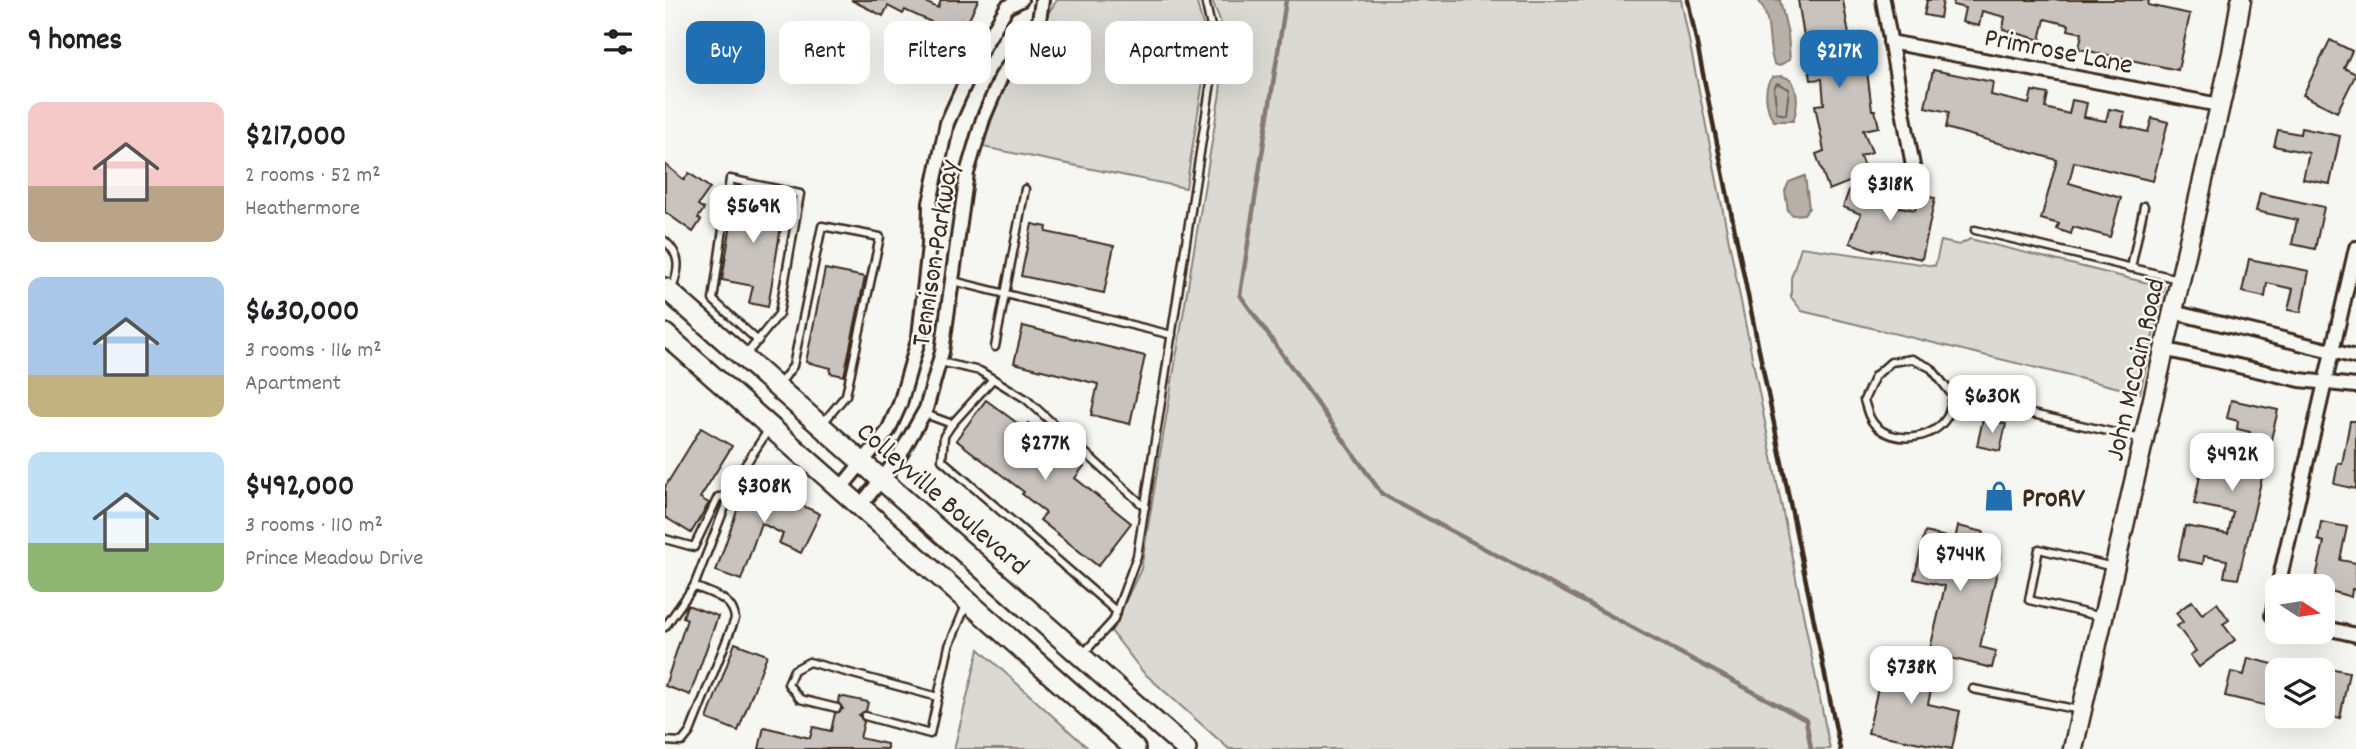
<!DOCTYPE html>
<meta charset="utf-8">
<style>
body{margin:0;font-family:Dekko,sans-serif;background:#f6f6f6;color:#202124;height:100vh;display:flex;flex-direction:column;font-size:26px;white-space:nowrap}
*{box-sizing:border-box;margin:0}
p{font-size:23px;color:#757577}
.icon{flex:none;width:38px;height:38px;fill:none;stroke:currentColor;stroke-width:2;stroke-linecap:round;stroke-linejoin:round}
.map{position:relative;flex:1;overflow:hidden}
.drawer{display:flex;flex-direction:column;background:#fff;width:665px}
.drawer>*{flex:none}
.top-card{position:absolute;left:21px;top:21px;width:665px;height:63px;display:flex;gap:14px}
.needle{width:46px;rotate:102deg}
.controls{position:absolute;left:1600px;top:574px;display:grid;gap:14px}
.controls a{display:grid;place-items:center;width:70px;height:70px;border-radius:14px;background:#fff;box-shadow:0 7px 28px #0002;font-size:35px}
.price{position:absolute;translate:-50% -60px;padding:0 16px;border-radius:14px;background:#fff;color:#222;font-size:23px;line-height:46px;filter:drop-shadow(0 2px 4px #0008)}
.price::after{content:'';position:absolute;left:50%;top:42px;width:21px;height:16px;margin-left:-10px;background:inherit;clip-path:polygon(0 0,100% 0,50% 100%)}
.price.active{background:#1f6fb2;color:#fff}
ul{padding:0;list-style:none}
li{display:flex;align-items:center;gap:21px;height:175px;padding:0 28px}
li span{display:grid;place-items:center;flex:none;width:196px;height:140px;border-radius:14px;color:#555}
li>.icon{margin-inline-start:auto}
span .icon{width:84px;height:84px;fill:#fffc;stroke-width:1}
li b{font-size:30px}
h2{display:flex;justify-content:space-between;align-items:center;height:84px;padding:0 28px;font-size:30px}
.pill{padding:0 24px;border-radius:14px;background:#fff;box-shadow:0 7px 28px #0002;font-size:24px;line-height:63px}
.pill.active{background:#1f6fb2;color:#fff}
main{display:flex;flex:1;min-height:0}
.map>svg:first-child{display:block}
.green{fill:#dad9d3;stroke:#8a8278;stroke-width:2}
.water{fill:#b6b0a9;stroke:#857a71;stroke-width:2}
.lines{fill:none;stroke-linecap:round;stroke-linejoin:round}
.shore{stroke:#6c6056;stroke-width:2}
.stream{stroke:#857a71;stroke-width:4.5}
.building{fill:#c8c3be;stroke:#3b2a1e;stroke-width:2}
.service-casing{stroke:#3b2a1e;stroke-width:11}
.minor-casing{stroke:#3b2a1e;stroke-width:18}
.secondary-casing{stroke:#3b2a1e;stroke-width:23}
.primary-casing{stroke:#3b2a1e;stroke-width:24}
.service{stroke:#f6f6f2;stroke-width:6}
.minor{stroke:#f6f6f2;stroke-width:12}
.secondary{stroke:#f6f6f2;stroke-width:18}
.primary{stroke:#f6f6f2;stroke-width:19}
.rail{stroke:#3b2a1e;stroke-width:4.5}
.labels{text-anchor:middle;stroke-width:5;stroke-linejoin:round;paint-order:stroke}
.street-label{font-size:28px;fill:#3b2a1e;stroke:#f6f6f2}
.poi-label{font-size:28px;font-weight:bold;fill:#3b2a1e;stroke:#f6f6f2;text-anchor:start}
</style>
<main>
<section class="drawer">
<h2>9 homes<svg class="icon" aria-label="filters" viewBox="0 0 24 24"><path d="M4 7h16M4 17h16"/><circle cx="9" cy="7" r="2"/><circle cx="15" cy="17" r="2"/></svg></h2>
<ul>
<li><span style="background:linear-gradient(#f6c9c9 60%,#b9a48a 0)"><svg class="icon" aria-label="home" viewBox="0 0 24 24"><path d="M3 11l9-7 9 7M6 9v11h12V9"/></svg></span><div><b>$217,000</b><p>2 rooms · 52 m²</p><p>Heathermore</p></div></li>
<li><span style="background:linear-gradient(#a9c7e8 70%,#c2b280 0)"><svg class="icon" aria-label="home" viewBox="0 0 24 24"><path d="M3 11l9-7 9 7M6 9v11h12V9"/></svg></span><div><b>$630,000</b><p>3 rooms · 116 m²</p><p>Apartment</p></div></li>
<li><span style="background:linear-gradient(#bfe0f5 65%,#8fb573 0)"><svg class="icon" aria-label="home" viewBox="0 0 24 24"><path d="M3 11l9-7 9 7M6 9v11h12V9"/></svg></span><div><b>$492,000</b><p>3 rooms · 110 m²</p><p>Prince Meadow Drive</p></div></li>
</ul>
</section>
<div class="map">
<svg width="1691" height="749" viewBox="0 0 1691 749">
<rect width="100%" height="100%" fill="#f6f6f2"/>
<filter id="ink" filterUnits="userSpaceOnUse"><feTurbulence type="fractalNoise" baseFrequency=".0143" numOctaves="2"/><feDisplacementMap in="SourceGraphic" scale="14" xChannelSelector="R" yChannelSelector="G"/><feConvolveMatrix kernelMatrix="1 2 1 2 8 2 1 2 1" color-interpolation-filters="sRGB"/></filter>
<g filter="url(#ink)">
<!-- green -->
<g class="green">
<path d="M392,0H531L541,35L542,56L521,188L318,147L341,76Z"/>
<path d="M547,0H1016L1165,749H564L478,672L446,631L476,569L555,93L560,33Z"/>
<path d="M1305,239L1499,287L1475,393L1137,311L1126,297V278L1136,247L1270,266L1276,241L1294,245Z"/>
<path d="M314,649L424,749H289Z"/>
</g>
<!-- water -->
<g class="water">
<path d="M1093,0H1115L1123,34L1125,59L1114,66L1109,64C1101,42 1108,18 1093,0Z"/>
<path d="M1117,76L1125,79C1134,89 1133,108 1128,121H1109C1101,110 1097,85 1108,77Z"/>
<path d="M1140,176L1144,208L1139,214L1128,215L1123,211L1120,191L1124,182Z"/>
</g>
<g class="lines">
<!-- shore -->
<path class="shore" d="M1112,83L1124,89L1121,115L1112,113L1109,88Z"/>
<!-- stream -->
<path class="stream" d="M621,0L575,295L717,494L1141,720L1146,749"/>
</g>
<!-- building -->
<g class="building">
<path d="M186,0H255L273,8L276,0H313L303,22L296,19L290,33L240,10L238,14L223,6L218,16Z"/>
<path d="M1133,0H1178L1184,35L1197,33L1207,110H1210L1214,127L1198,130L1207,152L1195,156L1202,175L1164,190L1151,154L1159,151L1150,105L1159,104L1157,79L1146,80Z"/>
<path d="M1262,0H1278L1275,18L1259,15Z"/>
<path d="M1289,0H1484L1483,5L1525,14L1513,70L1414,49L1417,33L1403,30L1404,25L1380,19L1375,40L1338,29L1340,17L1317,11L1314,26L1297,22L1300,8L1288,5Z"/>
<path d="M1665,40L1687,51L1679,68L1691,74L1672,112L1638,95Z"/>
<path d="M406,51L421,63L410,80L394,70Z"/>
<path d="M1268,70L1328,82L1326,95L1364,104L1367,91L1383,94L1380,108L1404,114L1407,100L1422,103L1419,117L1441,121L1444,109L1460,112L1457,126L1483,132L1487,118L1503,122L1488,181L1409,162L1404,183L1456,198L1445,237L1408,227L1406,234L1392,229L1394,224L1376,219L1392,160L1281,128L1284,112L1260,107Z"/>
<path d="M1636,128L1675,136L1665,184L1638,179L1644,153L1609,146L1613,130L1635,134Z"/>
<path d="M0,164L19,180L24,173L45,188L33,205L39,209L33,218L36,220L28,232L0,212Z"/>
<path d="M1186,185L1227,199L1225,205L1250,210L1253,195L1270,198L1257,259L1209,249V251L1185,243L1196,214L1178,207Z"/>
<path d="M72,187L106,194L102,216L117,220L103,307L84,303L88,286L57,280Z"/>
<path d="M1595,193L1659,207L1650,249L1627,244L1632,220L1591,211Z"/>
<path d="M367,224L382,227L381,232L449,246L439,293L356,276Z"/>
<path d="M1584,259L1644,271L1636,312L1623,310L1628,289L1602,283L1600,297L1577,292Z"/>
<path d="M160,269L200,277L179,376L165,373L166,368L141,362Z"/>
<path d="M358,326L480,356L465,424L426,415L433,384L349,363Z"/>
<path d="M321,400L359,428L363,423L380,436L372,446L397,466L406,455L419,466L410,478L466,523L433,566L375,520L381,513L357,494L359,492L291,440Z"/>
<path d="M1566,400L1613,410L1573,579L1559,577L1562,560L1539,556L1538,564L1513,559L1520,526L1563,534L1568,512L1529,504L1537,466L1557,470L1559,462L1578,466L1585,432L1572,429L1573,421L1562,418Z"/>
<path d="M1318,419L1341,424L1335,451L1312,446Z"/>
<path d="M1685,421H1691V489L1669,484L1673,463L1677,464Z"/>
<path d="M36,428L67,446L35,498L44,503L26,533L0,517V487Z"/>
<path d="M84,476L110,485L107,491L155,514L136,553L114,543L118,534L96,523L76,580L51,571Z"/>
<path d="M1656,522L1682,527L1675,560L1691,563V590L1687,589L1686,597L1649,586L1659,542L1653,540Z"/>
<path d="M1293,526L1319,532L1315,549L1336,554L1315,647L1331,651L1327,668L1264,653L1280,586L1249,579L1260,532L1290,539Z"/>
<path d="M1527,601L1537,614L1552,603L1564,620L1558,624L1570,640L1534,667L1525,655L1531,651L1512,626L1518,622L1511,613Z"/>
<path d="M22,605L53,616L25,695L0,686L22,619L18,617Z"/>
<path d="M70,643L102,655L73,731L42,719Z"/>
<path d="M1220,656L1271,668L1263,704L1295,711L1287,749L1203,733Z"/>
<path d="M1583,658L1612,665V708L1560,696L1566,672L1579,675Z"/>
<path d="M1664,668L1684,672L1675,718L1657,714V674L1663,675Z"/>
<path d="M174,696L203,702L201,711L194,715L199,722L195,738L222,744V749H94L99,727L145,738L148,727L166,731L170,713L178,709L173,702Z"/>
</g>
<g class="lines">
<!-- service casing -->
<g class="service-casing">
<g id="service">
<path d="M1310,230L1513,279"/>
<path d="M0,241C17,256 14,270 7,289"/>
<path d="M1466,268L1479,206"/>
<path d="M288,281L507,335"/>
<path d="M330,347L360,189"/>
<path d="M80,356L114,314L135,194L65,179L48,300L93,341"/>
<path d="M275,362L315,371L361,399L480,507"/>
<path d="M114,385L128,366L157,226L215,237L181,395L158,423"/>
<path d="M1288,396C1286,403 1285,412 1282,417C1268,441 1228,444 1210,425C1203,418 1202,409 1199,400L1210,376L1226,362L1247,359L1266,368L1288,396L1477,439"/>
<path d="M260,414L287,424L279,436L277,460L452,612"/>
<path d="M287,424L328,379"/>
<path d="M0,539L29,547L53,497L64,496"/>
<path d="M1437,617L1364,600L1374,549L1448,567"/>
<path d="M0,627L29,586L71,479L104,429"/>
<path d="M418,654L448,621L472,556L549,63V40L540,0"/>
<path d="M1308,689L1415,710"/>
<path d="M172,708L135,699L123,684L129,670L144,662L273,697"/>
<path d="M200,716L265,734L284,646L302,603"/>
<path d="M0,741L17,742L25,732L70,619C69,598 46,594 29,586"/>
</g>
</g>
<!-- minor casing -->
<g class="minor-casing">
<g id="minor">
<path d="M1218,0L1248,166"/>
<path d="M1225,42L1554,105"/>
<path d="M1508,312L1691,357"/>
<path d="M1498,349L1635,380L1691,386"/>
<path d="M175,489L223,431L235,404L254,337L264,245L265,203L282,123L311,59L342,7L356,0"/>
<path d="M195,506L232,460L261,409L277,352L302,173L318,119L336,77L374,21L377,0"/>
<path d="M1613,586L1691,248"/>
<path d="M1612,593L1607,615L1612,616"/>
<path d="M1657,627L1691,635"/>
</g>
</g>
<!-- secondary casing -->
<g class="secondary-casing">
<path id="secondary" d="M1408,749L1567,53L1576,0"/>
</g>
<!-- primary casing -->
<g class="primary-casing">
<g id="primary">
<path d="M0,288L521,749"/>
<path d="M0,334L470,749"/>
</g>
</g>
<!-- service -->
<use href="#service" class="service"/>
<!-- minor -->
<use href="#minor" class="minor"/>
<!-- secondary -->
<use href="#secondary" class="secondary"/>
<!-- primary -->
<use href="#primary" class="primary"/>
<!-- rail -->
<path class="rail" d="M1023,0L1175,749"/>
</g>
</g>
<!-- icons -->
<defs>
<g id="shop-bare" transform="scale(2.415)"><path d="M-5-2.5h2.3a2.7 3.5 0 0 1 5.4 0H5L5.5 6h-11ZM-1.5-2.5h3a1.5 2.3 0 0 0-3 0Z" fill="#1f6fb2" stroke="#f6f6f2" stroke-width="2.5" paint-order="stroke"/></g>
</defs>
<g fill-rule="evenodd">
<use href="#shop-bare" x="1334" y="496"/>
</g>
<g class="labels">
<!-- street labels -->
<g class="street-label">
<text transform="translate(1394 49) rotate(11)" y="10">Primrose Lane</text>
<text transform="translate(268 253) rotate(-81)" y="10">Tennison Parkway</text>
<text transform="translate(1468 369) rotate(-77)" y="10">John McCain Road</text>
<text transform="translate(279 497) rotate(41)" y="10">Colleyville Boulevard</text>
</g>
<!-- poi labels -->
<g class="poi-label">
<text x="1357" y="506">ProRV</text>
</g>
</g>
</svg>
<div class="controls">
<a><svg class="needle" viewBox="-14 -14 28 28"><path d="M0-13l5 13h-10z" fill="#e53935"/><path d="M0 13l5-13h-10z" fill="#757577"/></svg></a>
<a><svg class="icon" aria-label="layers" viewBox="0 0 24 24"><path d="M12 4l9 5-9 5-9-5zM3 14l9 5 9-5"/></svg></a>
</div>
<b class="price active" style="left:1174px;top:90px">$217K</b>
<b class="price" style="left:1225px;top:223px">$318K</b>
<b class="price" style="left:88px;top:245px">$569K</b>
<b class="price" style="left:1327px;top:435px">$630K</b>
<b class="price" style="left:380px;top:482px">$277K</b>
<b class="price" style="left:1567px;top:493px">$492K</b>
<b class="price" style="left:99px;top:525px">$308K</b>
<b class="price" style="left:1295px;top:593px">$744K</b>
<b class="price" style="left:1246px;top:706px">$738K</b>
<div class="top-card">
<a class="pill active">Buy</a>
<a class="pill">Rent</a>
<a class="pill">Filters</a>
<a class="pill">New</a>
<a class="pill">Apartment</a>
</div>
</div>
</main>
